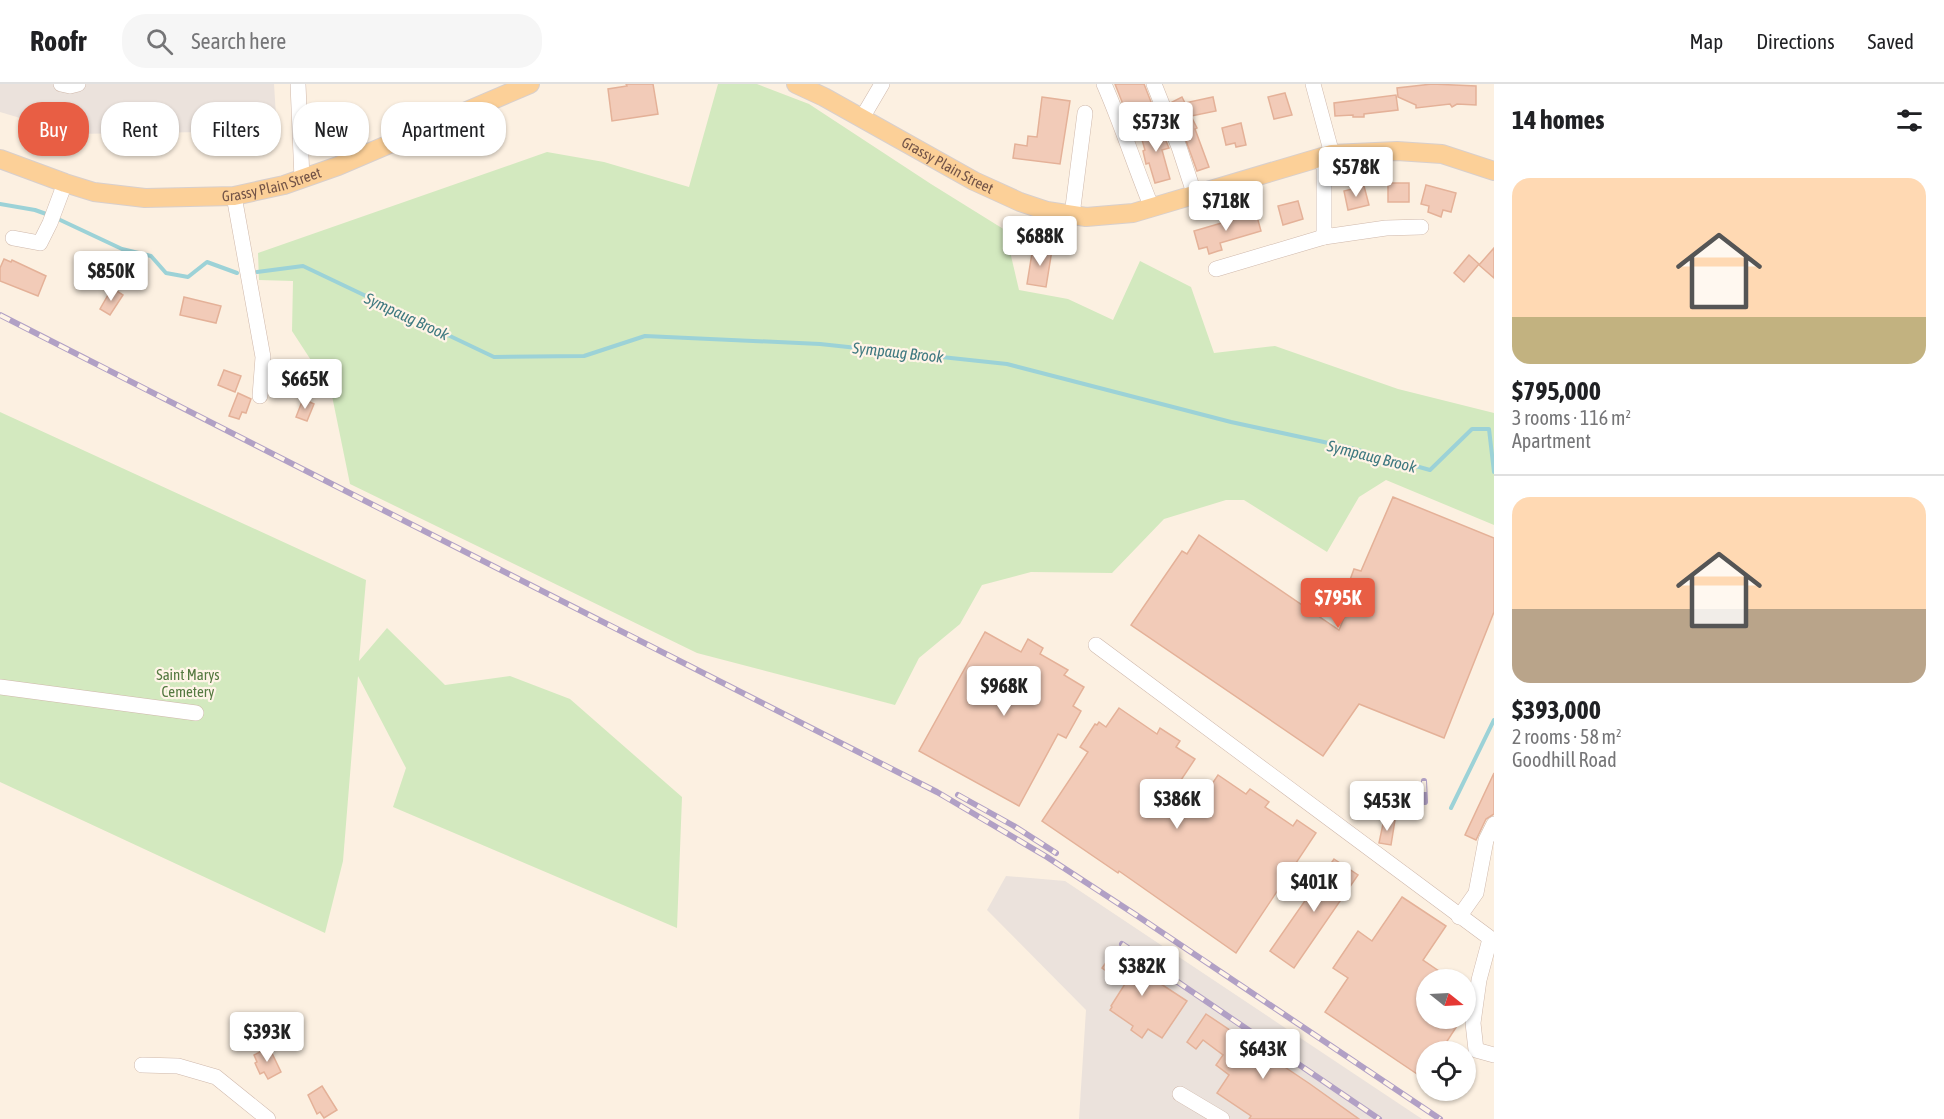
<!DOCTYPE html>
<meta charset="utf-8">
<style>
body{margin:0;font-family:"Asap Condensed",sans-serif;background:#f6f6f6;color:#202124;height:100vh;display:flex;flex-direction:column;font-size:22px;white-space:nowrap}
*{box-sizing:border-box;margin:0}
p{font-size:20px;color:#757577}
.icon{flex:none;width:33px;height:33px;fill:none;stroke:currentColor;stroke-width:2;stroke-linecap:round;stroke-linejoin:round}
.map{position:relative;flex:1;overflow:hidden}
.panel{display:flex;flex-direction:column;background:#fff;width:450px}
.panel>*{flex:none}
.guide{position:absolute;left:18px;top:18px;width:570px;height:54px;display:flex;gap:12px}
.needle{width:39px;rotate:108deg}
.fabs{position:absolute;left:1416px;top:885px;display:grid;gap:12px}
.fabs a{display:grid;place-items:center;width:60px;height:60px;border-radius:50%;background:#fff;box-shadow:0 2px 4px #0004;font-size:30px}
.price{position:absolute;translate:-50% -51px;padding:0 14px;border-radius:6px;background:#fff;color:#222;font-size:20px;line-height:39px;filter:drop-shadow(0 2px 3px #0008)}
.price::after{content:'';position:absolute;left:50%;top:36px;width:18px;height:14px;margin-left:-9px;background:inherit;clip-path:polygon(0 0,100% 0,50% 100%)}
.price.selected{background:#e85e44;color:#fff}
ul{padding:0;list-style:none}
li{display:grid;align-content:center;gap:12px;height:318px;padding:0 18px}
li+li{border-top:2px solid #e0e0e0}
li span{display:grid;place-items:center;height:186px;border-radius:18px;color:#555}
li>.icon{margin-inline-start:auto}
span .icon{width:108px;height:108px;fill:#fffc;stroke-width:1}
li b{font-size:26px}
h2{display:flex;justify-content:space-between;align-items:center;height:72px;padding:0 18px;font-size:26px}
.pill{padding:0 21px;border-radius:24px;background:#fff;box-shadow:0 2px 4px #0004;font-size:21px;line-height:54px}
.pill.selected{background:#e85e44;color:#fff}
header{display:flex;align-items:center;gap:36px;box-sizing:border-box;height:84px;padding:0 30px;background:#fff;border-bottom:2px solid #e0e0e0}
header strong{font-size:28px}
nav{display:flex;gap:33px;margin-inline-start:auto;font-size:21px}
.search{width:420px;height:54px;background:#f6f6f6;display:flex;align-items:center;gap:15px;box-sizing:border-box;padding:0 21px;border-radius:24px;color:#757577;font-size:22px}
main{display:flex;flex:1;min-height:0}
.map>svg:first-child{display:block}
.industrial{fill:#ebe2dc}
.green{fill:#d3e9bf}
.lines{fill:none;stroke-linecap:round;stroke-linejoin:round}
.stream{stroke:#9cd2d7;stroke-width:4}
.building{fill:#f2cbb8;stroke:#e4b198;stroke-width:1.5}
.minor-casing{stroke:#cfb8ab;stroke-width:16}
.major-casing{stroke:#d8cfcc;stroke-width:20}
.minor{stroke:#fff;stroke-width:15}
.major{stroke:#fcd098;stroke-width:18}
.rail-casing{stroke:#b1a0c5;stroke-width:6}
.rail{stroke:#fff4e7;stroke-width:4;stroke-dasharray:11;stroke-linecap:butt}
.labels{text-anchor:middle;stroke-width:4.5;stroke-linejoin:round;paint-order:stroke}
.street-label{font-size:15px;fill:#735448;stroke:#fff4e7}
.park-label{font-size:15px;fill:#547940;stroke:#fff4e7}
.water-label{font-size:16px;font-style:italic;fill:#3f7980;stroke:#fff4e7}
</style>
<header>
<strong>Roofr</strong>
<div class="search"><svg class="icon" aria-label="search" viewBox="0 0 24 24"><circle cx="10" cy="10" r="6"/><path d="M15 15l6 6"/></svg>Search here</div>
<nav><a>Map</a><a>Directions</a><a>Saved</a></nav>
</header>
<main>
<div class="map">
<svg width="1494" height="1035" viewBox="0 0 1494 1035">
<rect width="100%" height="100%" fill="#fcf0e1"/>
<!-- industrial -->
<g class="industrial">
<path d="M0,0H274L277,47L74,50L0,28Z"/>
<path d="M1006,792L1065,797L1422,1035H1079L1086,926L987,826Z"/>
</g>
<!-- green -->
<g class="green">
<path d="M718,0H757L809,20L931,100L1005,146L1019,206L1068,215L1113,236L1140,177L1191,203L1214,269L1275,262L1398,305L1494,329V441L1386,396L1359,413L1327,468L1244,416H1226L1164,435L1112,489L1031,488L982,501L960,540L919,574L895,621L697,569L350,400L331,307L292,247L293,197L259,196L258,169L547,68L604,78L689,103Z"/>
<path d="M0,328L366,496L359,577L387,544L445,601L510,592L570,615L682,713L677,844L393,723L406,684L358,592L343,777L325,849L0,698Z"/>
</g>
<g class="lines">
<!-- stream -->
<g class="stream">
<path d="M0,120L35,126L49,131"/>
<path d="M56,134L122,165L151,172L166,189L188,193L207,178L237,189"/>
<path d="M257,188L303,182L494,273L584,272L645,252L820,260L1007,280L1231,338L1347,363L1430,386L1472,345H1489L1494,388"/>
<path d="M1451,724L1494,636"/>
</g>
</g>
<!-- building -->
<g class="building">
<path d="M626,0H653L658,30L612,37L608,5L627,2Z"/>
<path d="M1115,0H1144L1153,23L1128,33Z"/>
<path d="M1432,0L1476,2V21L1457,20L1452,23L1450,20L1416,24V21L1398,13L1397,4Z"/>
<path d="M1285,9L1292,31L1274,35L1268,13Z"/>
<path d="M1396,11L1398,26L1364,30V33H1353V31L1335,32L1334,19Z"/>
<path d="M1042,13L1070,17L1060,80L1013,74L1015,60L1027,62L1028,52L1037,53Z"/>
<path d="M1182,13L1185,19L1213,13L1216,27L1191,32L1197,44L1195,45L1209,83L1197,87L1172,18Z"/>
<path d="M1241,39L1246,61L1236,63L1235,59L1226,61L1222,44Z"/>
<path d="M1160,43L1169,64L1162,66L1170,95L1155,99L1149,79L1146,80L1143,67L1145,66L1140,49Z"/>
<rect x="1388" y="99" width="21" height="19"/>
<path d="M1426,101L1456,109L1451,128L1443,126L1441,133L1428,128L1429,122L1421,120Z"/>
<path d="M1364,102L1369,121L1348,126L1344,107Z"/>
<path d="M1298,117L1303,135L1283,141L1278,122Z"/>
<path d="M1256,129L1261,147L1220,159L1222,166L1218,167L1209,170L1207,163L1199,165L1194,147Z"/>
<path d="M1033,163L1052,166L1046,203L1027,200Z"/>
<path d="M1494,164V194L1479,181Z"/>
<path d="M1469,171L1479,180L1464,198L1454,189Z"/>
<path d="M4,175L11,178L12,176L46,192L38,212L0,197V184Z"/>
<path d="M112,204L123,211L110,231L100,225Z"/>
<path d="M184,213L221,222L216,239L180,231Z"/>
<path d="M224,286L241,292L235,308L218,301Z"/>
<path d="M238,309L251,315L246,329L242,328L239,335L229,332Z"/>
<path d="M303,315L314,320L307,337L296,333Z"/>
<path d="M1393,413L1494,454V528L1444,654L1359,620L1323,672L1131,541L1182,467L1187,470L1199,451L1339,546L1355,507L1347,504L1354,485L1361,487Z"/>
<path d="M985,548L1021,568L1028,555L1043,564L1040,570L1068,586L1064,591L1084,603L1073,622L1081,627L1066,654L1058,650L1019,722L919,667Z"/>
<path d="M1119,624L1157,650L1160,644L1180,657L1176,663L1195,675L1175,705L1198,721L1218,691L1246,710L1250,705L1269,718L1265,723L1293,742L1297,736L1316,749L1236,869L1119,787L1118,789L1042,737L1088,668L1080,663L1095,640L1097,641L1099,638L1106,643Z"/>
<path d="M1494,689V730L1486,735L1476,756L1465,751Z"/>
<path d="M1384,735L1395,736L1391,761L1379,759Z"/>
<path d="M1334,775L1358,791L1294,884L1270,867Z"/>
<path d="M1402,813L1446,842L1423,876L1452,896H1426V934H1447L1457,942L1440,968H1426V988L1423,994L1325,928L1348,894L1333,884L1358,847L1372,857Z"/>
<path d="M1117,863L1142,880L1138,885L1187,917L1162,954L1148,945L1142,954L1131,946L1133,942L1110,926L1112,923L1111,922L1125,900L1102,884Z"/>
<path d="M1206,930L1310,1000L1359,1035H1249L1251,1032L1217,1009L1229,991L1216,981L1223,971L1203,956L1196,965L1187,958Z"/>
<path d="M269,963L281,988L268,995L264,988L260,990L255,979L257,978L254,971Z"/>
<path d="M322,1002L337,1026L324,1034L320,1028L317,1030L308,1011Z"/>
</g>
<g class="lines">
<!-- minor casing -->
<g class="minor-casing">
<g id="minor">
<path d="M61,0L70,2L78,0"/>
<path d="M298,0L302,95"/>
<path d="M1104,0C1122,41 1135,83 1152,124"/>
<path d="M1154,0L1179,63L1195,112"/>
<path d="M1313,0L1332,70"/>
<path d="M862,34L882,0"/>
<path d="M1123,45L1165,30"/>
<path d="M1324,73V153L1386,144L1421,143"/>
<path d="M234,112L263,273L260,312"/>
<path d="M1072,131L1085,29"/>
<path d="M13,154L40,159L50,139L65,99"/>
<path d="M1216,185L1324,153"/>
<path d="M1096,561L1494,857"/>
<path d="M0,603L196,629"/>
<path d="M1459,833L1476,809L1486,756L1494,740"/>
<path d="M1490,855L1479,896L1473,939L1476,966L1494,971"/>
<path d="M142,981L178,982L216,993L268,1035"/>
<path d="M1180,1010L1222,1035"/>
</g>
</g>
<!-- major casing -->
<g class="major-casing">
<g id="major">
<path id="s1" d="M796,0L824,13L974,97L1020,118L1047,127L1086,133L1133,129L1332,70L1397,67L1442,70L1494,87"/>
<path id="s2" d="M0,75L65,99L94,108L145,114L234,112L284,101L338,82L530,0"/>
</g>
</g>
<!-- minor -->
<use href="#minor" class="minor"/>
<!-- major -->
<use href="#major" class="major"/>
<!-- rail casing -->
<g class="rail-casing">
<g id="rail">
<path d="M0,231L937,708L1047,773L1136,831L1440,1035"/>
<path d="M1424,697L1425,718"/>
<path d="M958,711L1014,742L1056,769"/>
<path d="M1122,860L1379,1035"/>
</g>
</g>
<!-- rail -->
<use href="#rail" class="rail"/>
</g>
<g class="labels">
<!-- street labels -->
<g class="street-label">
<text dy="5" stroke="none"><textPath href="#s1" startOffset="172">Grassy Plain Street</textPath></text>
<text dy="5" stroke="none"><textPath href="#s2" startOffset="279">Grassy Plain Street</textPath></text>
</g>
<!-- park labels -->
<g class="park-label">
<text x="188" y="596">Saint Marys<tspan x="188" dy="17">Cemetery</tspan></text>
</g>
<!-- water labels -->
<g class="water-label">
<text transform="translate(407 232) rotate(25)" y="6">Sympaug Brook</text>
<text transform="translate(898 268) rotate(6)" y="6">Sympaug Brook</text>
<text transform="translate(1372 372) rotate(14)" y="6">Sympaug Brook</text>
</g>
</g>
</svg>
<div class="fabs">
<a><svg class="needle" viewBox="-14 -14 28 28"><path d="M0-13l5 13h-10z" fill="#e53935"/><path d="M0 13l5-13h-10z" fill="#757577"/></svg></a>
<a><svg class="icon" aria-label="locate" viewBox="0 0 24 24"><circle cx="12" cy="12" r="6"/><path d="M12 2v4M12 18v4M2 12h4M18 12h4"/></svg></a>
</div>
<b class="price" style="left:1156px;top:69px">$573K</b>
<b class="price" style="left:1356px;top:114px">$578K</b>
<b class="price" style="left:1226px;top:148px">$718K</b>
<b class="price" style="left:1040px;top:183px">$688K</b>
<b class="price" style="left:111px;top:218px">$850K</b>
<b class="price" style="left:305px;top:326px">$665K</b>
<b class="price selected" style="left:1338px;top:545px">$795K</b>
<b class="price" style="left:1004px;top:633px">$968K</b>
<b class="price" style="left:1177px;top:746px">$386K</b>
<b class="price" style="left:1387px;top:748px">$453K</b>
<b class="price" style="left:1314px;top:829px">$401K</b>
<b class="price" style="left:1142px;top:913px">$382K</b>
<b class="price" style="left:267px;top:979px">$393K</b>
<b class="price" style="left:1263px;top:996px">$643K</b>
<div class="guide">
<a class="pill selected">Buy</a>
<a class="pill">Rent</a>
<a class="pill">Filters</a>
<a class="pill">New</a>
<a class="pill">Apartment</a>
</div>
</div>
<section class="panel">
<h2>14 homes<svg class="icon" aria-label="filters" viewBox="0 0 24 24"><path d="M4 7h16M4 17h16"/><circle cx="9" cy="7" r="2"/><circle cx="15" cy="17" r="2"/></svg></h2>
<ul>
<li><span style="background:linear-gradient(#ffd9b3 75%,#c2b280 0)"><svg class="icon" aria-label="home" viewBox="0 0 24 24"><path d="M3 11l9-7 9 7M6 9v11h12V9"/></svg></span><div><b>$795,000</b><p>3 rooms · 116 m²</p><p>Apartment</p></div></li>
<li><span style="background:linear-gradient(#ffd9b3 60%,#b9a48a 0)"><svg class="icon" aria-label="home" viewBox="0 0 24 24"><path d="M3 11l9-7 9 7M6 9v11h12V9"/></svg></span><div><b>$393,000</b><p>2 rooms · 58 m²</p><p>Goodhill Road</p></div></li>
</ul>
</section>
</main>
